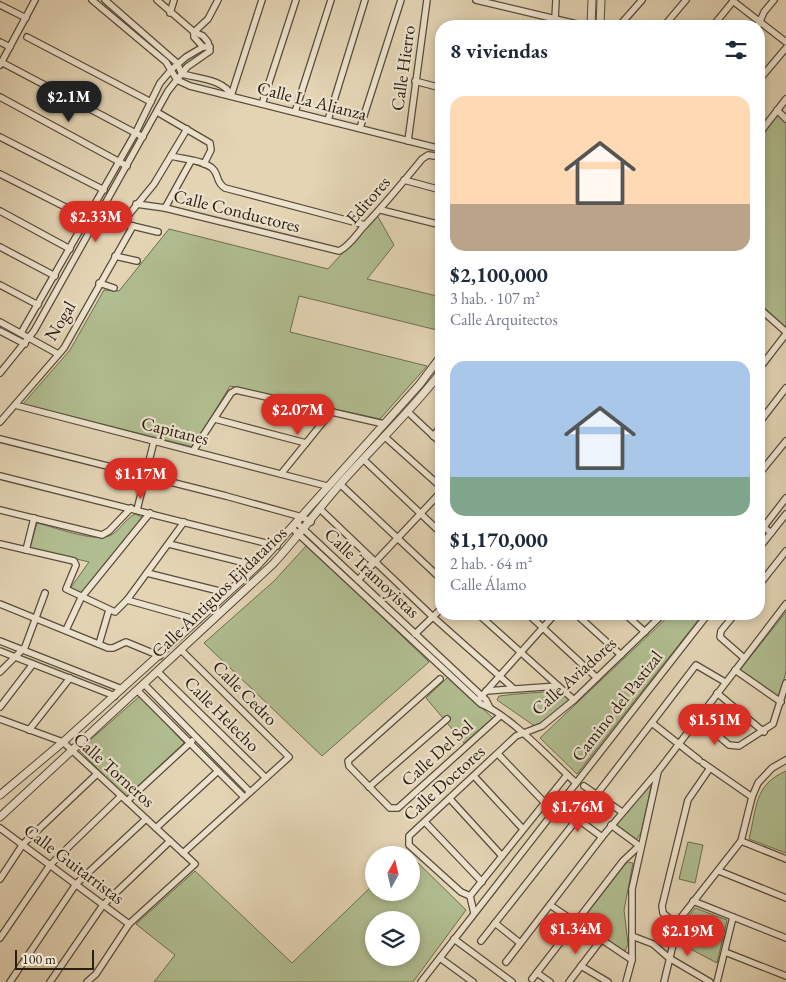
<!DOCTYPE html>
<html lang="es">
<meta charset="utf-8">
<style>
body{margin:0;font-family:"EB Garamond",serif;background:#f2f2f3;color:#1f2937;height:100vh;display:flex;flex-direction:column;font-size:19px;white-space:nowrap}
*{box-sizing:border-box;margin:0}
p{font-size:16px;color:#747a83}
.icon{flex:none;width:28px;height:28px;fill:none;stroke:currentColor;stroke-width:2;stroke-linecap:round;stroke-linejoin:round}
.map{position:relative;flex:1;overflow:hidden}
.panel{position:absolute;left:435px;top:20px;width:330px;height:600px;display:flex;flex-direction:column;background:#fff;border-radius:20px;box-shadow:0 2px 8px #0003}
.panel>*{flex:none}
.needle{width:32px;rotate:8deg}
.fabs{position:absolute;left:365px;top:846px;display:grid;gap:10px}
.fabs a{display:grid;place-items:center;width:55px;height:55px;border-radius:50%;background:#fff;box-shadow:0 2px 8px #0003;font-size:25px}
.scale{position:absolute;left:15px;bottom:12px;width:79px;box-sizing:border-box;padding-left:5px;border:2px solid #2a1e12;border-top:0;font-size:14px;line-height:18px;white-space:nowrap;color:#2a1e12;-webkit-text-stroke:4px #ede3ce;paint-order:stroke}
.price{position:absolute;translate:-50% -42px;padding:0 11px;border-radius:18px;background:#d93025;color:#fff;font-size:16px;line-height:32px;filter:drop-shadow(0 1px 2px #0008)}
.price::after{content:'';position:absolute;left:50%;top:30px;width:15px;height:11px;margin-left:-8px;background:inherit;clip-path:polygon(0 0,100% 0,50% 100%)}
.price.active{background:#222;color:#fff}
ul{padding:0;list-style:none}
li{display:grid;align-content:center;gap:10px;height:265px;padding:0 15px}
li span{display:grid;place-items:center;height:155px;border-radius:15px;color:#555}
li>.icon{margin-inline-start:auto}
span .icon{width:90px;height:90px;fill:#fffc;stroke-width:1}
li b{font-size:21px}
h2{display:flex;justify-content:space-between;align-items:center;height:60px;padding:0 15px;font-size:21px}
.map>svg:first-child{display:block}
.green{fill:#b0bd90;stroke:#6d6e51;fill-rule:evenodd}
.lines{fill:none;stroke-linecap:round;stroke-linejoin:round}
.minor-casing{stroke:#584c3a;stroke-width:8}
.tertiary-casing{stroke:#584c3a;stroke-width:9}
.minor{stroke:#ede3ce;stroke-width:5.5}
.tertiary{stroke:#ede3ce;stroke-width:7}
.labels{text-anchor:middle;stroke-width:4.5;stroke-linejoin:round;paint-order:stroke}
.street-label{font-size:18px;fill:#2a1e12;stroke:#ede3ce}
</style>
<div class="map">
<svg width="786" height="982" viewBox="0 0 786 982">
<rect width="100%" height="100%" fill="#e3d4b4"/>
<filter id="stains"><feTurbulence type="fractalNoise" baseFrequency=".004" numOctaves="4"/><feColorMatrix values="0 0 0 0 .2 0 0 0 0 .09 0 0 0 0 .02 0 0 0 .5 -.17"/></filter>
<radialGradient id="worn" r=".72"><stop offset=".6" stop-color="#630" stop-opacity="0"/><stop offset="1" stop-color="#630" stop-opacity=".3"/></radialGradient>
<!-- green -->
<g class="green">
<path d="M777,115L786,123V327L759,303V139Z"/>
<path d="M377,215L394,245L367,279L441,297V331L299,296L290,332L427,366L380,419L230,386L193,447L23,404L70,350L104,290L119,291L169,229L328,269Z"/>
<path d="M135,514L142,517L82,595L69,590L89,562L30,548L37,523C54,527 93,542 109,536C119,532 125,519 135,514Z"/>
<path d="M307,545L429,662L322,756L204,643L274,581Z"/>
<path d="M786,612V671L779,700L740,670Z"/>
<path d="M671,614H703L577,774L540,738Z"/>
<path d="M448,677L493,718L464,743L426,698Z"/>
<path d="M561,690L571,700L536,727L497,700L499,696C519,693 540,693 561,690Z"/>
<path d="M140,696L184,743L126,797L79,750Z"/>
<path d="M786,771V853L749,839C757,807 754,785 786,771Z"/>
<path d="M646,786L651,787L641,833L636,840L616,824Z"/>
<path d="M688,842L703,845L695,883L679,879Z"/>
<path d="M411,856L466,910L413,982H154L175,955L136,924L195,871L292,963L374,884V892H411ZM374,920H411V958H374Z"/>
<path d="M627,862L633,863L624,910L628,944L625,951L581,925L582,920Z"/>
<path d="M695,908L727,920L717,963L679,943L684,922Z"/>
</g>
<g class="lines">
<!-- minor casing -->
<g class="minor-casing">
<g id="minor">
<path d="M92,0L166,62L177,80"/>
<path d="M105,0L177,63L182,74C197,78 226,80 231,96"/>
<path d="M476,0L585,26"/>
<path d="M733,1L786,42"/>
<path d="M0,5L26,18"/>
<path d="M170,13L174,0"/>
<path d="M555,19L556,0"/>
<path d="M549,26L550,18"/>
<path d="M619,26L642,0"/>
<path d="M664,26L686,0"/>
<path d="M713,26L734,0"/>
<path d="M758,26L764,12L774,0"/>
<path d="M194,32L208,19L218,0"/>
<path d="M194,32V37L203,47"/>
<path d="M27,37L151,102"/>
<path d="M0,42L10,47"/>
<path d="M1,62L143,137"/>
<path d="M0,65L35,0"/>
<path d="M177,80L190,86L441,149"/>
<path d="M759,80L786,48"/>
<path d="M415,81L441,88"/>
<path d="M231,96L262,0"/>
<path d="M0,97L127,166"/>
<path d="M262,104L296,0"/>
<path d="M777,110L786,119"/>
<path d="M157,112L210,143L211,150L204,164"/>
<path d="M295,112L331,0"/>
<path d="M328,120L365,0"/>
<path d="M360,128L401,0"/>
<path d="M759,134L786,99"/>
<path d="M0,137L104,190"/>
<path d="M408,141L427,0"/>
<path d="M171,156C182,159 204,160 213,169C219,175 216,183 225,188L365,225"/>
<path d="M0,174L87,218"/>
<path d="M404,180L441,190"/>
<path d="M136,204L165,208L339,251C351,245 357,233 366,224C386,203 404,181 422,159L428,155L441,157"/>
<path d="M165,208L191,161"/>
<path d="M381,210L441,225"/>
<path d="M0,211L70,249"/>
<path d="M99,218L158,232"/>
<path d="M122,223L154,184L187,129"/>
<path d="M0,247L55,276"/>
<path d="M115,256L137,261"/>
<path d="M99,283L114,288"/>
<path d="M0,285L38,305"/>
<path d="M759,308L786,332"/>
<path d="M0,322L58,354"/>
<path d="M0,331L25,344"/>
<path d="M21,333L136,132L160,83L172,69L186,57L203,47H210"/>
<path d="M759,369L786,334"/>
<path d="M0,373L34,331L168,91L187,67L210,51L208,42L203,36L194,32L157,0"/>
<path d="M15,405L327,486"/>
<path d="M408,412L441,443"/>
<path d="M215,419L306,443"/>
<path d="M0,422L64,348L133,226"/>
<path d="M759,423L786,388"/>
<path d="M384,436L441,487"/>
<path d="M433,436L441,427"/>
<path d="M0,439L226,496L302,517L311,522"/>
<path d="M193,451L231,393L236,390L384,424"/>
<path d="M363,459L441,533"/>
<path d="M281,474L332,411"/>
<path d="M759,474L786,441"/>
<path d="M0,476L277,546"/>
<path d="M340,484L441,579"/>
<path d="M320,509L433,617L514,689"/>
<path d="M0,510L102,535L109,531L131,508"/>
<path d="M137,510L154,441"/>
<path d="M297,523L486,700L490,708"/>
<path d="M759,523L771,533"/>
<path d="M293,529L481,704C510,715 552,761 576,783"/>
<path d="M759,533L786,498"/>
<path d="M0,544L74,561L76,565L66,589L115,612L127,600L184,522"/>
<path d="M169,544L257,566"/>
<path d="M759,548L786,514"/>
<path d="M26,550L34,518"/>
<path d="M147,573L227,593"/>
<path d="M358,580L441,492"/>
<path d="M759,585L786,551"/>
<path d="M127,600L198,620"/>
<path d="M0,604L108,648H113L126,642L160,656"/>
<path d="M478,614L574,700"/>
<path d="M528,614L597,678"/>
<path d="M576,614L621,655"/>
<path d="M625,614L645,632"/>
<path d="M735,614L721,631L720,637L744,658"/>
<path d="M66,630L81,598L150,513"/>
<path d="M415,634L441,609"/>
<path d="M0,641L122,689"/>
<path d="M99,644L109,610"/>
<path d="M181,650L289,757L183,853"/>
<path d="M0,651L115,696"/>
<path d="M735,670L781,702"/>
<path d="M0,672L25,647L45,593"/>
<path d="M158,672L266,778"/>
<path d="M440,679L348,761L349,766L390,808H398L500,716"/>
<path d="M145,685L250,792"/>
<path d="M138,691L244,797"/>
<path d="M486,691L558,686"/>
<path d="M717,693L764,732"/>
<path d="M480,698L555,614"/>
<path d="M0,707L33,664"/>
<path d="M697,718L729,745L739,746L773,724L786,683"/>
<path d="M0,719L63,742L195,864L129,924L96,974L87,982"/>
<path d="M652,723L699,760"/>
<path d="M29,730L70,678"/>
<path d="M498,754L544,802"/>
<path d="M703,763L752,797"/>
<path d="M474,776L523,829"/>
<path d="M584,786L622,812"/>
<path d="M369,787L447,719"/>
<path d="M597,794L696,665L725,682"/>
<path d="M450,799L502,856"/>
<path d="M127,801L192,741"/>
<path d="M568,812L602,837"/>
<path d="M425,822L482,882"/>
<path d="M611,825L641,847"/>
<path d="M0,828L129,924"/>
<path d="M156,828L218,771"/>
<path d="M741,841L786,859"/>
<path d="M719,871L786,898"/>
<path d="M0,879L23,844L97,774"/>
<path d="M470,896L461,892L409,845V836L516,736L542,726L574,700L663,614"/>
<path d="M470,896L567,775"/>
<path d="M470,896L474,913"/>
<path d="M693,901L786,938"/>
<path d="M550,905L632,960"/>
<path d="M495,923L520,943"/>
<path d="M677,925L663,913L662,906L688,800L710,768"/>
<path d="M632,936L653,944L669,958L710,982"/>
<path d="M0,938L50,865L121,796"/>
<path d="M454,939L512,982"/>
<path d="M481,941L577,819"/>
<path d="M725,952L786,976"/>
<path d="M440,958L473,982"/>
<path d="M506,962L602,837L659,770L786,604"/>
<path d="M581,966L608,982"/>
<path d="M537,973L550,982"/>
<path d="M532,979L623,861L639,846"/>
<path d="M10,982L76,884L146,819"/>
<path d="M50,982L103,905L170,841"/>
<path d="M421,982L708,614"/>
<path d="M569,982L601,940"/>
<path d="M626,982L632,960V889L658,772"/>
<path d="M664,982L679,920L741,841L752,797L758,783L772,768L786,760"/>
<path d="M717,982L733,917"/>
</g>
</g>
<!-- tertiary casing -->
<g class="tertiary-casing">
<g id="tertiary">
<path d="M591,26L592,0"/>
<path d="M600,26L601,0"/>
<path d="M0,795L63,742L257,566L420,384L441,356"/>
<path d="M0,817L273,564C297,538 318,509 342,482C375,445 411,411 441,372"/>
</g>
</g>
<!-- minor -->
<use href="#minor" class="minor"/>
<!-- tertiary -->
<use href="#tertiary" class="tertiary"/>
</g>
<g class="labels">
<!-- street labels -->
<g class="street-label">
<text transform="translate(403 68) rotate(-82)" y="6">Calle Hierro</text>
<text transform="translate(312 101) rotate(14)" y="6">Calle La Alianza</text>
<text transform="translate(368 200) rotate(-49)" y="6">Editores</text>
<text transform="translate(237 211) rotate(14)" y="6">Calle Conductores</text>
<text transform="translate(60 321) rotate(-59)" y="6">Nogal</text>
<text transform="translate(175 431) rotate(14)" y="6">Capitanes</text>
<text transform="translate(372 573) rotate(43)" y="6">Calle Tramoyistas</text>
<text transform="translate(219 592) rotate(-44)" y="6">Calle Antiguos Ejidatarios</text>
<text transform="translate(574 676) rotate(-42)" y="6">Calle Aviadores</text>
<text transform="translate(245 693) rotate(45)" y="6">Calle Cedro</text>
<text transform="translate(617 706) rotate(-52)" y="6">Camino del Pastizal</text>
<text transform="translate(222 714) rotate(45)" y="6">Calle Helecho</text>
<text transform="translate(437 753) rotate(-42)" y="6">Calle Del Sol</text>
<text transform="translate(114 770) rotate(42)" y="6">Calle Torneros</text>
<text transform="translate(444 783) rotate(-42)" y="6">Calle Doctores</text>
<text transform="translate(74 864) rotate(37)" y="6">Calle Guitarristas</text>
</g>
</g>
<rect width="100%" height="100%" filter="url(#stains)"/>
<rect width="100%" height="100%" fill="url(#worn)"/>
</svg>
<div class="fabs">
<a><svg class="needle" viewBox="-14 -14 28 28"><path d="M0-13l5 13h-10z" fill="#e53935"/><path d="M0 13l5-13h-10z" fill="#747a83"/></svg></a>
<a><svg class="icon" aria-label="layers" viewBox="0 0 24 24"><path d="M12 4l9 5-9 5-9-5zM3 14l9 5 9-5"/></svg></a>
</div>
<div class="scale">100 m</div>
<b class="price active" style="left:69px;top:123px">$2.1M</b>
<b class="price" style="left:96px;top:243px">$2.33M</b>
<b class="price" style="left:298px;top:436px">$2.07M</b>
<b class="price" style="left:141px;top:500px">$1.17M</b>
<b class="price" style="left:715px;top:746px">$1.51M</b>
<b class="price" style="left:578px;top:833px">$1.76M</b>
<b class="price" style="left:576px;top:955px">$1.34M</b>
<b class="price" style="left:688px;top:957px">$2.19M</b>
<section class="panel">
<h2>8 viviendas<svg class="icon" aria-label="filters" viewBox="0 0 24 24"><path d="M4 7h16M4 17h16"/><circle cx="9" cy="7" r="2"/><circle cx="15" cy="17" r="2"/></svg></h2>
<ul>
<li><span style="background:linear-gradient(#ffd9b3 70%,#b9a48a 0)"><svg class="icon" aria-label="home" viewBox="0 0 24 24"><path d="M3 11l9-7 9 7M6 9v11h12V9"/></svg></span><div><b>$2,100,000</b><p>3 hab. · 107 m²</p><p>Calle Arquitectos</p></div></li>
<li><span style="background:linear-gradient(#a9c7e8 75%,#7fa58c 0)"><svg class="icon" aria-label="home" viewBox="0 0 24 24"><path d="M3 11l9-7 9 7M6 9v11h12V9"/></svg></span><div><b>$1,170,000</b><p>2 hab. · 64 m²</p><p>Calle Álamo</p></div></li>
</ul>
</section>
</div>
